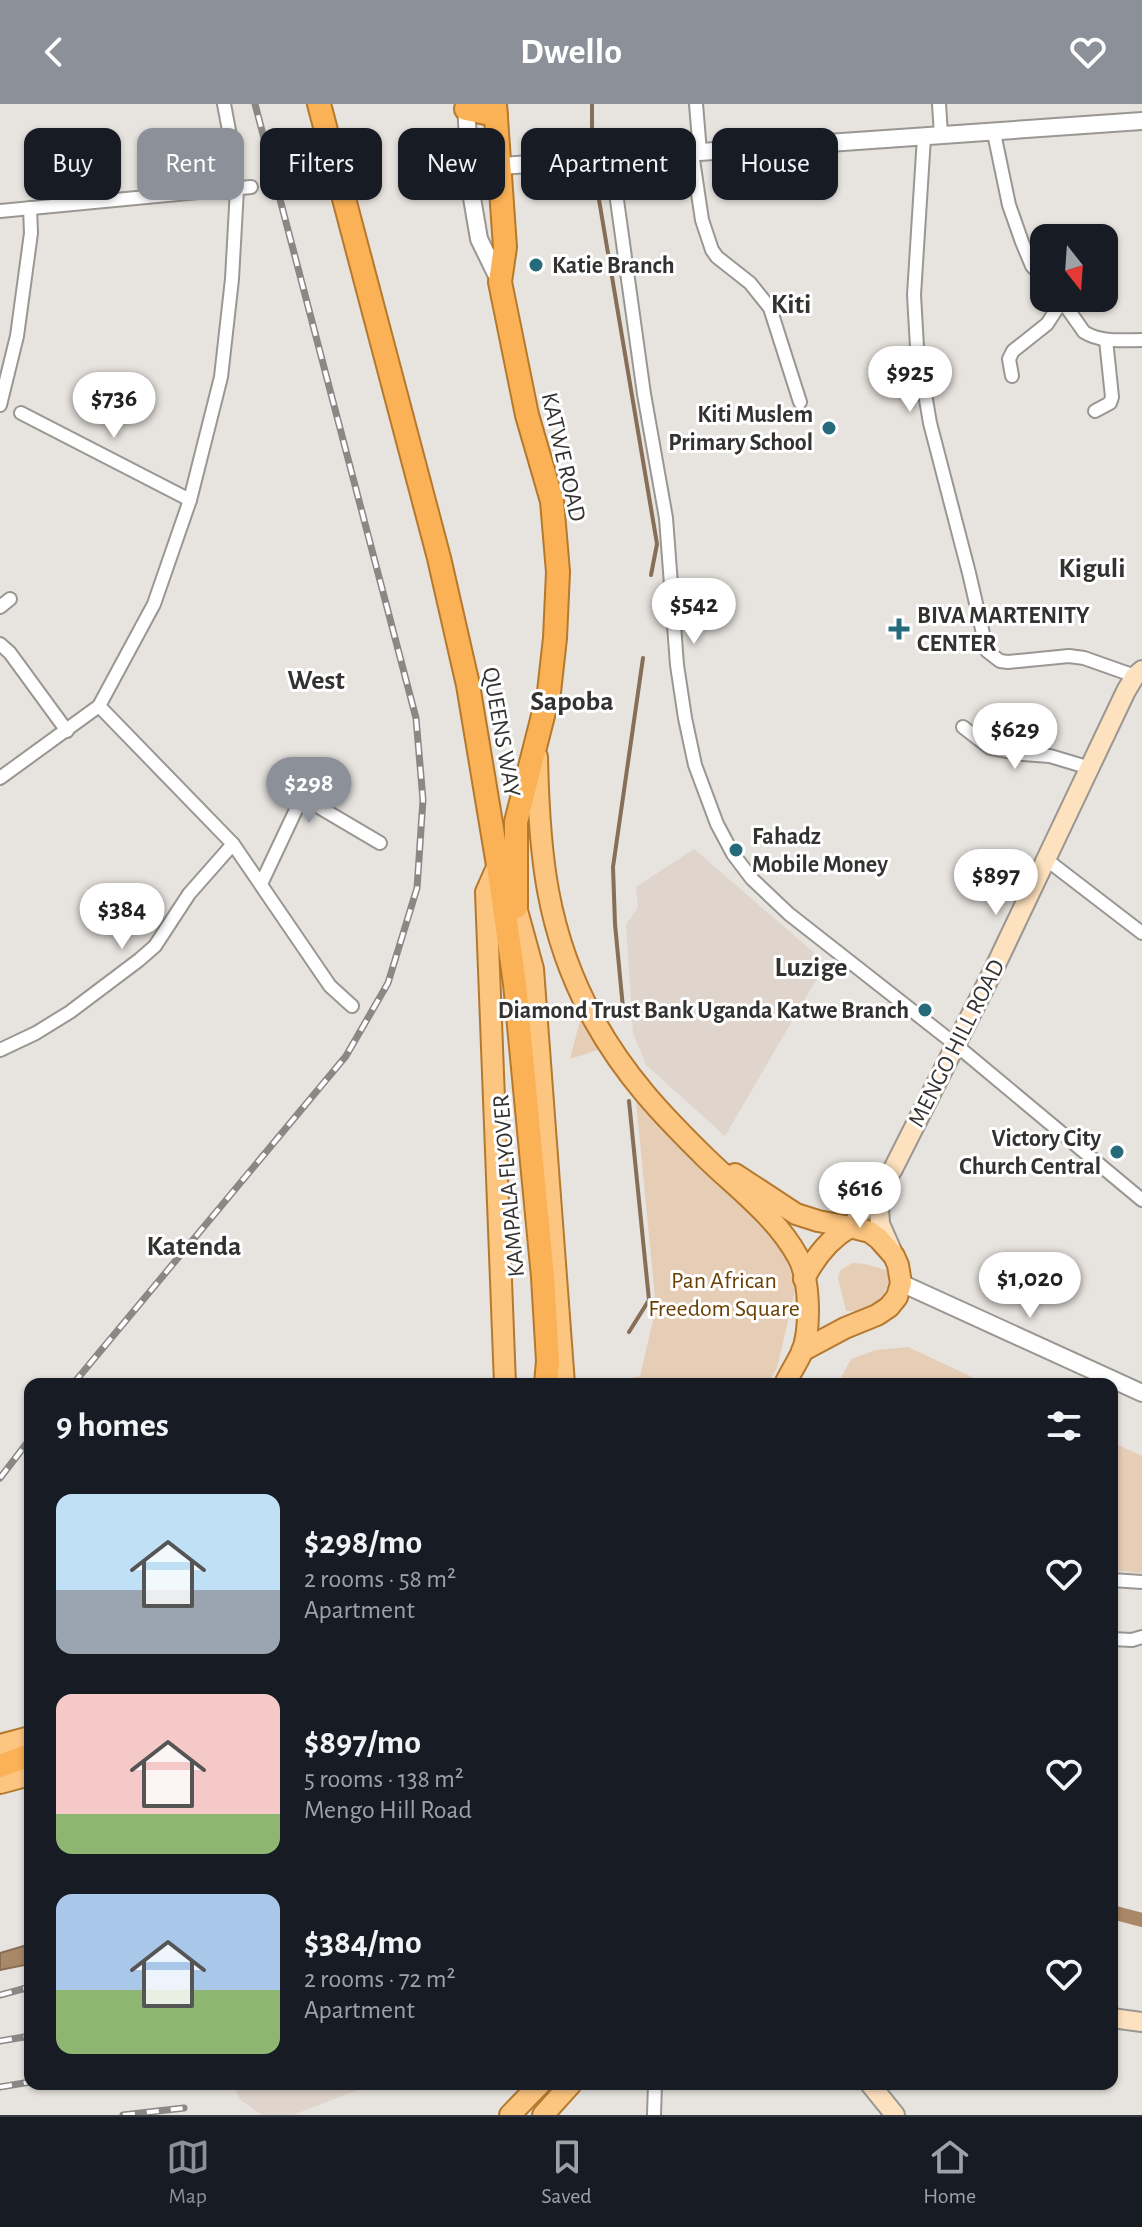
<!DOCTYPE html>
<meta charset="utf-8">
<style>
body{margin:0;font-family:"Alegreya Sans",sans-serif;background:#242831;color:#f1f3f6;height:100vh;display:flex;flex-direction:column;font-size:30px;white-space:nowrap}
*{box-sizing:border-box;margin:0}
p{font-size:26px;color:#9ea1a6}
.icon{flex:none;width:44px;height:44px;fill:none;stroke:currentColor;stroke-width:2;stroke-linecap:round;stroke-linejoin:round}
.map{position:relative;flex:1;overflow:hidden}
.panel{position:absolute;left:24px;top:1274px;width:1094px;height:712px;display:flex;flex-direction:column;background:#171b24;border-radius:16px;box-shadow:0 2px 6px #0004}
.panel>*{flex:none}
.hud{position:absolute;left:24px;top:24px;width:1094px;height:72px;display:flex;gap:16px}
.needle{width:52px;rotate:163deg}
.buttons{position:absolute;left:1030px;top:120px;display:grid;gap:16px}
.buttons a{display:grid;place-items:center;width:88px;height:88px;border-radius:16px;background:#171b24;box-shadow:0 2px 6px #0004;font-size:40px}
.price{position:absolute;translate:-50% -68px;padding:0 18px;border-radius:28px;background:#fff;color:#222;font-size:26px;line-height:52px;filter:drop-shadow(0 2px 4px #0008)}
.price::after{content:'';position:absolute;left:50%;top:48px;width:24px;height:18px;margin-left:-12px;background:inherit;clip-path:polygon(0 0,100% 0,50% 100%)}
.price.selected{background:#8c9099;color:#fff}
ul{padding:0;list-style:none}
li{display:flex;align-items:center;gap:24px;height:200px;padding:0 32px}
li span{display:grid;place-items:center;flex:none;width:224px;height:160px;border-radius:16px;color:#555}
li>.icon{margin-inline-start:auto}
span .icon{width:96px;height:96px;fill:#fffc;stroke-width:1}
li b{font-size:34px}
h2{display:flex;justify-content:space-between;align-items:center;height:96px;padding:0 32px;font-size:34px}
.tag{padding:0 28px;border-radius:16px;background:#171b24;box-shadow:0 2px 6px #0004;font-size:28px;line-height:72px}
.tag.selected{background:#8c9099;color:#fff}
header{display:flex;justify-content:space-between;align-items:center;height:104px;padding:0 32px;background:#8c9099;color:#fff;font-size:36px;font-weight:700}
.tab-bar{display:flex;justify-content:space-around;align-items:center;height:112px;border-top:2px solid #363941;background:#171b24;font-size:22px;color:#9ea1a6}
.tab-bar a{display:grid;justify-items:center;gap:4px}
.tab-bar .selected{color:#8c9099}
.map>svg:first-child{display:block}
.built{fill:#dfd5cc}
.green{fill:#e6cdb5}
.water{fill:#a98867;stroke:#866e57;stroke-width:2}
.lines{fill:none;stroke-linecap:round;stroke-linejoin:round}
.stream{stroke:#866e57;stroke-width:4}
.canal{stroke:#a98867;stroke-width:14}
.minor-casing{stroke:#9a9793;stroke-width:16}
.tertiary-casing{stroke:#9a9793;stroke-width:20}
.secondary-casing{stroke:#9a9793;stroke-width:22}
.primary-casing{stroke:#b5792d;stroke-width:24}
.trunk-casing{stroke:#b5792d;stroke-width:26}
.minor{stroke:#fff;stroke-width:12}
.tertiary{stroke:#fff;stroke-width:16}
.secondary{stroke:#fee2bf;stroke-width:18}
.primary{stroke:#fcc580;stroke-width:20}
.trunk{stroke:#fbb256;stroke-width:22}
.rail-casing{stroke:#8a8785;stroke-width:7}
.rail{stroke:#fff;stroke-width:4;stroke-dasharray:12;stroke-linecap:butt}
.poi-dot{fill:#266b7b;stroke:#fff;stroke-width:3}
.labels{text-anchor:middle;stroke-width:6;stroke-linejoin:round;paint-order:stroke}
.poi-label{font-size:24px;font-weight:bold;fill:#343231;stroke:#fff;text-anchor:start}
.street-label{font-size:24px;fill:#343231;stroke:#fff}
.park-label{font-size:24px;fill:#6b3f00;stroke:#fff}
.quarter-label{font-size:28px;font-weight:bold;fill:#343231;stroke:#fff}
</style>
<header><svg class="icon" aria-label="back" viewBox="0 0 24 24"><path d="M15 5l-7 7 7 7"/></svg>Dwello<svg class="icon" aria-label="heart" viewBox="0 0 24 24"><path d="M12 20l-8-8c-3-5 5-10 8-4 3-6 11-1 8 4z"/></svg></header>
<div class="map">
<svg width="1142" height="2011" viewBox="0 0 1142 2011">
<rect width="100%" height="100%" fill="#e7e3df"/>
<!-- built -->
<g class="built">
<path d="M694,745L826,859L725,1032L646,961L633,929L626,821L638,803L636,783Z"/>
<path d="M233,1980H373L293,2011H262L239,1995Z"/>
</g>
<!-- green -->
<g class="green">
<path d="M581,913L600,945L570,955Z"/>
<path d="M636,997L747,1103L780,1141L796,1182L777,1264L768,1280H604L640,1272L656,1204Z"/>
<path d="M852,1159L865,1160L889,1167C890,1194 872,1209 846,1207L838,1174L840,1167Z"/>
<path d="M908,1243L987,1280H838L851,1255L876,1246Z"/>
<path d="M1112,1338L1142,1352V1469L1112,1466Z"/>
</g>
<!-- water -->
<path class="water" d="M30,1840V1860L0,1866V1849Z"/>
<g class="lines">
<!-- stream -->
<g class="stream">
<path d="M592,0V46"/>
<path d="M594,66L657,440L651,471"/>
<path d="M623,904L615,820L613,763L643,554"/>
<path d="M629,1228L649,1196L629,997"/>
</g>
<!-- canal -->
<path class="canal" d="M1112,1808L1142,1816"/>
<!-- minor casing -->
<g class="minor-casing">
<g id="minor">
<path d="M696,0L700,48"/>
<path d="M939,0L941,31"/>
<path d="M994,29L1009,101L1022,138L1032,162L1044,174"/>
<path d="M924,33L914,191L917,243L930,319L969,469L987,547L1000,557L1008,558L1069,552L1084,554L1135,572"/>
<path d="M692,49L702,116L712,146L717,153L750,179L770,204L800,298"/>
<path d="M611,53L644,290L666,414L677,561L685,614L695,661L717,720L733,750L752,775L789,810L956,941L1142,1096"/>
<path d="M0,107L251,83"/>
<path d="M1060,194L1084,228C1102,239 1122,236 1142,236"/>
<path d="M1012,272L1009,255L1013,247L1047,220L1062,197"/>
<path d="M0,301L17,232L31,129L30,104"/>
<path d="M1095,307L1110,299L1112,293L1106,236"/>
<path d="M21,309L190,396"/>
<path d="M0,503L10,495"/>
<path d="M0,540L10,549L67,627"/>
<path d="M99,602L233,740L330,882L352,902"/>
<path d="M963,623L990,644L1023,650L1050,652L1090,664"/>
<path d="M0,674L99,602L154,500L190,396L221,273L232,175L237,85L231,37L224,0"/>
<path d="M1047,756L1142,829"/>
<path d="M261,780L302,693L380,739"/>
<path d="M0,946L36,929L70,908L139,856L155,842L189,790L233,740"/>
<path d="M1112,1476L1142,1478"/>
<path d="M1112,1535L1132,1536L1142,1533"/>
<path d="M654,2011L655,1980"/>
</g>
</g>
<!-- tertiary casing -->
<g class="tertiary-casing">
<g id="tertiary">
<path d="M466,0L471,88L479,135L500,178"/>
<path d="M500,62L1142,17"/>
<path d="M901,1179L1142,1289"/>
</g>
</g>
<!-- secondary casing -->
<g class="secondary-casing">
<g id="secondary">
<path d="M878,1088L880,1120L892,1147"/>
<path d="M850,1123L878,1088L893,1065L993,867L1126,587L1135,572L1142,566"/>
<path d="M1112,1914L1142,1918"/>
<path d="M870,1980L895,2011"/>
</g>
</g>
<!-- primary casing -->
<g class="primary-casing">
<g id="primary">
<path d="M537,653C539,749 546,829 594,916C625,972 662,1011 708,1056C739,1086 777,1114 798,1153C810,1175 811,1225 802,1248C797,1259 790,1269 785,1280"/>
<path d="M498,761L486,788L505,1280"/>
<path d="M516,803L533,865L564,1280"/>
<path d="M735,1070L796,1110L818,1117L850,1123L870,1128L879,1135L894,1152L898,1161L901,1179L897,1193L889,1203L877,1211L845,1224L802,1247"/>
<path d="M804,1175C815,1153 829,1135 850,1123"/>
<path d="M0,1641L30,1633"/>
<path d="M0,1679L30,1671"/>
<path d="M510,2011L540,1980"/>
<path d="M543,2011L571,1980"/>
</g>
</g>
<!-- trunk casing -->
<g class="trunk-casing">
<g id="trunk">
<path d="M319,0L439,454L468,581L498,761L515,880L543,1173L548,1257L546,1280"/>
<path d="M495,0L505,143L500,178L527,311L552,397L558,468L555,534L549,588L516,718V803"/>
<path d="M466,5L496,11"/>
<path d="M0,1662L30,1651"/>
</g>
</g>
<!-- minor -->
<use href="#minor" class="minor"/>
<!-- tertiary -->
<use href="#tertiary" class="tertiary"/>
<!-- secondary -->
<use href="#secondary" class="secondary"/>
<!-- primary -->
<use href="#primary" class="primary"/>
<!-- trunk -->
<use href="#trunk" class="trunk"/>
<!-- rail casing -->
<g class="rail-casing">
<g id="rail">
<path d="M73,1280L346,952L388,879L417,784L423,696L416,614L255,0"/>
<path d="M0,1374L30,1335"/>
<path d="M0,1891L30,1883"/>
<path d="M0,1937L30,1932"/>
<path d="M0,1983L30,1978"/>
<path d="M123,2011L184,2004"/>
</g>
</g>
<!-- rail -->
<use href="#rail" class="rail"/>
</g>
<!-- markers -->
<g class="poi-dot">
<circle cx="536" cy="161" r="8"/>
<circle cx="829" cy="324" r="8"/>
<path d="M895 513h8v8h8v8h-8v8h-8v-8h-8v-8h8z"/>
<circle cx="736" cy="746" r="8"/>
<circle cx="925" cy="906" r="8"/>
<circle cx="1117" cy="1048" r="8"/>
</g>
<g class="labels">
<!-- poi labels -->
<g class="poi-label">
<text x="552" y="169">Katie Branch</text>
<text x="813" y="318" text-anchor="end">Kiti Muslem<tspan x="813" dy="28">Primary School</tspan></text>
<text x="917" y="519">BIVA MARTENITY<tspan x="917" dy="28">CENTER</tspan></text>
<text x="752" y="740">Fahadz<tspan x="752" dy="28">Mobile Money</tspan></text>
<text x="909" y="914" text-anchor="end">Diamond Trust Bank Uganda Katwe Branch</text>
<text x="1101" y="1042" text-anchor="end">Victory City<tspan x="1101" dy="28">Church Central</tspan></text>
</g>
<!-- street labels -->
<g class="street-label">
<text transform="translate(564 353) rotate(77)" y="8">KATWE ROAD</text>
<text transform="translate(502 628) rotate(80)" y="8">QUEENS WAY</text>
<text transform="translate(956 939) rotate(-63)" y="8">MENGO HILL ROAD</text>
<text transform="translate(508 1082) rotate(-95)" y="8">KAMPALA FLYOVER</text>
</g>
<!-- park labels -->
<g class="park-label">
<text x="724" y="1184">Pan African<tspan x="724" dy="28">Freedom Square</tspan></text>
</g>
<!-- quarter labels -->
<g class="quarter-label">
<text x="791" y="209">Kiti</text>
<text x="1092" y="473">Kiguli</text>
<text x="316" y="585">West</text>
<text x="572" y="606">Sapoba</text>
<text x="811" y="872">Luzige</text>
<text x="194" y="1151">Katenda</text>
</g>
</g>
</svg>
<div class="buttons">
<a><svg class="needle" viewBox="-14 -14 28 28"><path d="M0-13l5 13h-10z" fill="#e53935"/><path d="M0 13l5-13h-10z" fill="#9ea1a6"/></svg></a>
</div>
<b class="price" style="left:910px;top:310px">$925</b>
<b class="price" style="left:114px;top:336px">$736</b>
<b class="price" style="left:694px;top:542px">$542</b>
<b class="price" style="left:1015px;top:667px">$629</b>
<b class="price selected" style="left:309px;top:721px">$298</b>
<b class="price" style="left:996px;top:813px">$897</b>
<b class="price" style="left:122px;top:847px">$384</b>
<b class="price" style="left:860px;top:1126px">$616</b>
<b class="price" style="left:1030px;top:1216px">$1,020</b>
<div class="hud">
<a class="tag">Buy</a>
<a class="tag selected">Rent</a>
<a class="tag">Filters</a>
<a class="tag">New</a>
<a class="tag">Apartment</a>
<a class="tag">House</a>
</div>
<section class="panel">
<h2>9 homes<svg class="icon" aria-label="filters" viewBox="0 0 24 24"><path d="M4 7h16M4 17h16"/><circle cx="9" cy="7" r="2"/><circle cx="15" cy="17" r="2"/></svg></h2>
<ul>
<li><span style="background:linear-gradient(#bfe0f5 60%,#9aa5b1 0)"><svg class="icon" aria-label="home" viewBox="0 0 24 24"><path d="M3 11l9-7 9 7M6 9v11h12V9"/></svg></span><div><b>$298/mo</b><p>2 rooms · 58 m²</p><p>Apartment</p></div><svg class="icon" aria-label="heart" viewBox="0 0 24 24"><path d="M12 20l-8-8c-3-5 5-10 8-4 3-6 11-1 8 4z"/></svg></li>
<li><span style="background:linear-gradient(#f6c9c9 75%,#8fb573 0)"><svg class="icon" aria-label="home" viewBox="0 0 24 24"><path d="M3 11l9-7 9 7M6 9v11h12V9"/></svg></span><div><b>$897/mo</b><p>5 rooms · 138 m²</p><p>Mengo Hill Road</p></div><svg class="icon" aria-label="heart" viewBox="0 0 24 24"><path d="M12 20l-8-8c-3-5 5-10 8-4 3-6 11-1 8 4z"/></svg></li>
<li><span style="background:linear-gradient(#a9c7e8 60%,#8fb573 0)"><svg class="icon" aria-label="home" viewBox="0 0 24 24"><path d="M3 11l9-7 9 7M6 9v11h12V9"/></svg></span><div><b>$384/mo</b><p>2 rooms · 72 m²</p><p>Apartment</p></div><svg class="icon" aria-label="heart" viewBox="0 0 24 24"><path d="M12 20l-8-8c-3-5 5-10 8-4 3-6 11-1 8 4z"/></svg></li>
</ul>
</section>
</div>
<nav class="tab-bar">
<a class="selected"><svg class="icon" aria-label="map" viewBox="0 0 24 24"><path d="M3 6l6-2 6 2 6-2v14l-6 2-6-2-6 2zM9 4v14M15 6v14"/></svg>Map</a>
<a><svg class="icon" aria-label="saved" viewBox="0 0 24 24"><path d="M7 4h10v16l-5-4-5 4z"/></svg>Saved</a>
<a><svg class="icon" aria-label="home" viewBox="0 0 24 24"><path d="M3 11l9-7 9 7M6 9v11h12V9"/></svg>Home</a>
</nav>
